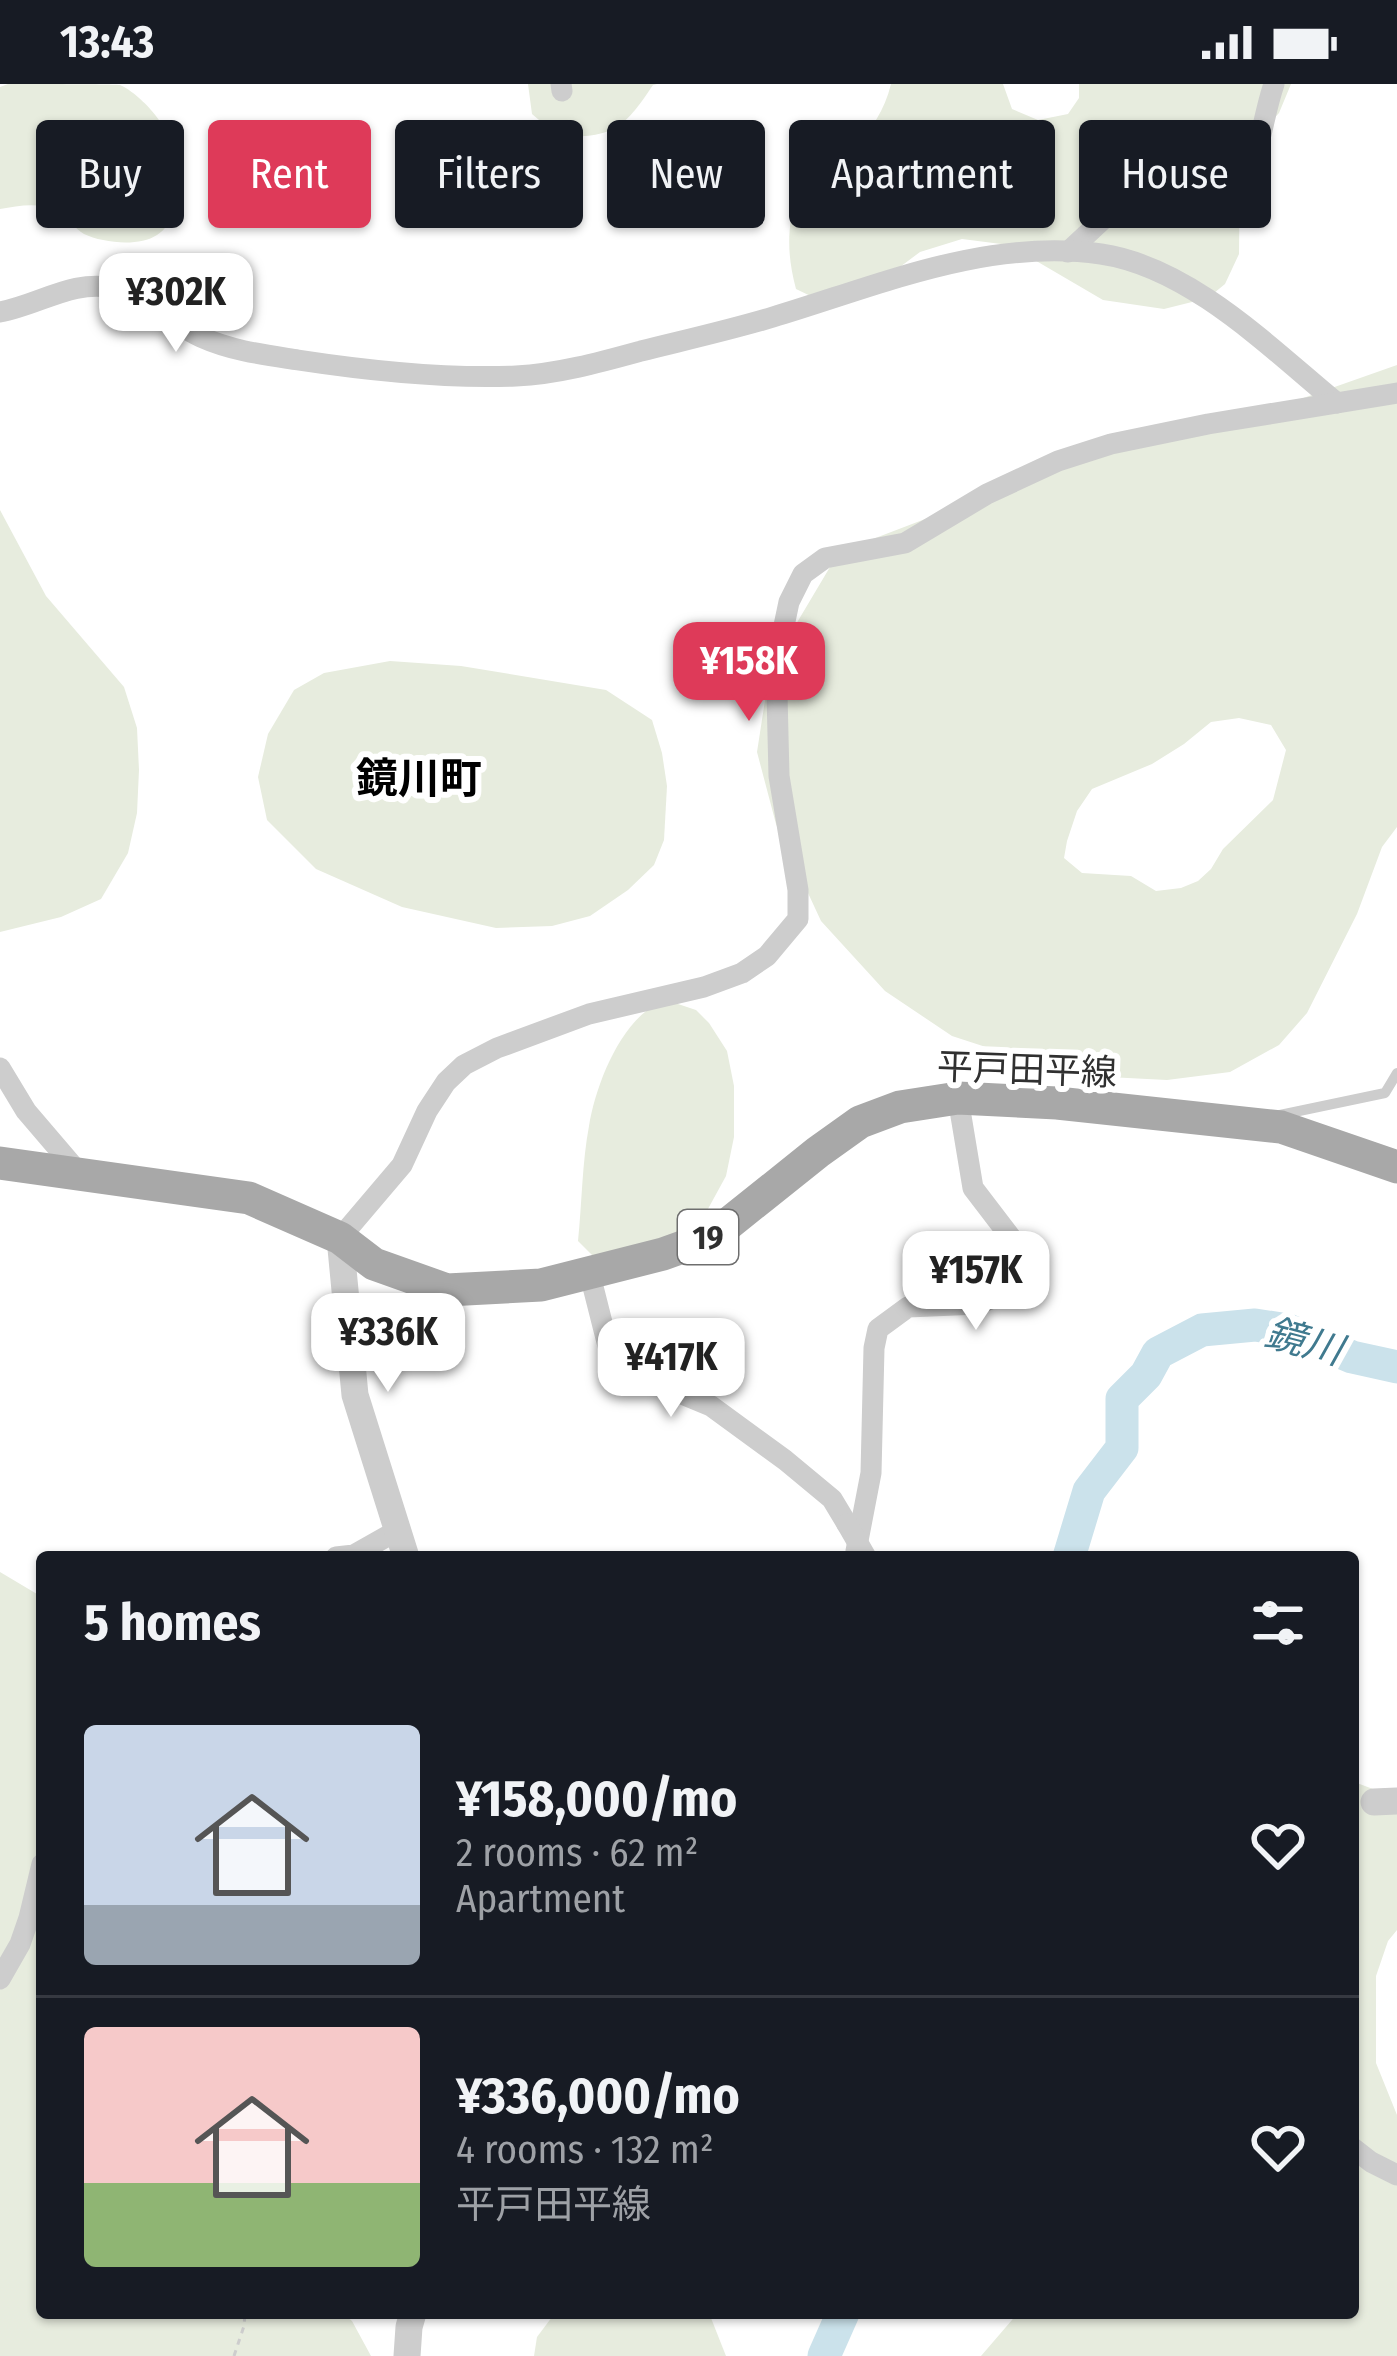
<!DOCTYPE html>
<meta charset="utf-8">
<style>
body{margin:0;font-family:"Fira Sans Condensed","Noto Sans JP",sans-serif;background:#20242c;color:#f1f3f6;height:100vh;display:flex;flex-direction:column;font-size:45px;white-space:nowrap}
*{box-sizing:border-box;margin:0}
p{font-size:39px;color:#9ea1a6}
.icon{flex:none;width:66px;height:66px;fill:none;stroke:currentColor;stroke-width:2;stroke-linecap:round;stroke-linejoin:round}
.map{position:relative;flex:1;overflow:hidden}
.drawer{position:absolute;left:36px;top:1467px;width:1323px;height:768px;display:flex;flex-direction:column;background:#171b24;border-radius:12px;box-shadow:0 3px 9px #0004}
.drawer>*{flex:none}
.hud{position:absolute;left:36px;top:36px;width:1326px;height:108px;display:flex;gap:24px}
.price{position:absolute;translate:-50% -102px;padding:0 27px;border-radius:24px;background:#fff;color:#222;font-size:39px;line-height:78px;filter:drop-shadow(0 3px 6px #0008)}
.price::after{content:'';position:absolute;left:50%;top:72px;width:36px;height:27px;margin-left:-18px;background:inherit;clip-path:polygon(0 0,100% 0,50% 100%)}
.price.selected{background:#de3a59;color:#fff}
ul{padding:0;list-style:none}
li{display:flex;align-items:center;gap:36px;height:300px;padding:0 48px}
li+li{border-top:3px solid #363941}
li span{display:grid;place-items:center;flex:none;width:336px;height:240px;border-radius:12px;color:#555}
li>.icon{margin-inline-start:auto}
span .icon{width:144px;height:144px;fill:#fffc;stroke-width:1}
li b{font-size:51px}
h2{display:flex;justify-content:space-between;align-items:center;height:144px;padding:0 48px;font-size:51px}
.tag{padding:0 42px;border-radius:12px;background:#171b24;box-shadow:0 3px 9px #0004;font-size:42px;line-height:108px}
.tag.selected{background:#de3a59;color:#fff}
.status{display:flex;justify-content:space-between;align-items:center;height:84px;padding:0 60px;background:#171b24;direction:ltr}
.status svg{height:33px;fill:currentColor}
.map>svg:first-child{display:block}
.green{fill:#e7ecde;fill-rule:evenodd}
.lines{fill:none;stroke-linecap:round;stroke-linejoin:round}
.river{stroke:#cbe2eb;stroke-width:33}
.path{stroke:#cdcdcd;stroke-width:3;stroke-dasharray:6 6;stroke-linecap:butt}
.service{stroke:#cdcdcd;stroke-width:10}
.minor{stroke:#cdcdcd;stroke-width:21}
.tertiary{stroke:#cdcdcd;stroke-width:27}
.primary{stroke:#a8a8a8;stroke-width:33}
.minor-bridge{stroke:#cdcdcd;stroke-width:21}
.labels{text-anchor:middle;stroke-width:12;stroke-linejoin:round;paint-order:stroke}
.shield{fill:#fff;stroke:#6e6e6e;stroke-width:3}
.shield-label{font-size:33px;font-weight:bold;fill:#303030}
.street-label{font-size:36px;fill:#303030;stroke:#fff}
.water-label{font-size:39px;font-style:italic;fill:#407a8f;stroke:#fff}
.quarter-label{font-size:42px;font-weight:bold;fill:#000;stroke:#fff}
</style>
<div class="status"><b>13:43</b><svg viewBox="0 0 49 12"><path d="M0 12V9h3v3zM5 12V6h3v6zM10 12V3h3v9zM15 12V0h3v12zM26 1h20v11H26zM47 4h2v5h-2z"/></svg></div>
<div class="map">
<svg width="1397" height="2272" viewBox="0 0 1397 2272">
<rect width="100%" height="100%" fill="#fff"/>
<!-- green -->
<g class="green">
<path d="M8,0C29,0 106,0 120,1C134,7 153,26 161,39C178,66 188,132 157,151C139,163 103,159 84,150C74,144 66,132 55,126C38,118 18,122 0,125V3Z"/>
<path d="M528,0H657L653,1C623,46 613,53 559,53L532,30Z"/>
<path d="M891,0H1003L1012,25L1038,36L1068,30L1079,14V0H1291L1279,29L1240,70L1239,170L1225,200L1208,214L1164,225L1103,216L1009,161L962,155L920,168L853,218H823L796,205C786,167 788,145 796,107C837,76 878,54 891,0Z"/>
<path d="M1397,281V743L1382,763L1357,830L1307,929L1279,961L1230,988L1167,996L1108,993L1038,980L952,952L885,907L821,837L776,740L757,668L770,584L830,483L865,458L1014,401L1178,348L1275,324ZM1239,634L1271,641L1286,666L1273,716L1223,765L1211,785L1198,797L1181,804L1156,807L1131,792L1082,789L1064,774L1067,757L1077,727L1092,705L1152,680L1184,660L1211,638Z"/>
<path d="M0,426L46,512L124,603L137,644L139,686L137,729L128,769L101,815L61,833L0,848Z"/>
<path d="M390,577L461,582L606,606L652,636L662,669L667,702L664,756L654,781L628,806L590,832L552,842L496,844L402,823L316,785L267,736L258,693L268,650L294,606L324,589Z"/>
<path d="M666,916L696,926L709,939L727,967L734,1002V1053L726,1092L703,1134L677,1167L606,1185L578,1157C582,1119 582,1079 589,1042C596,999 623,930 666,916Z"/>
<path d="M0,1488L42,1513V2229H342L352,2237L371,2272H0Z"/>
<path d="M1357,1699L1397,1714V1846L1388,1857L1376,1892V1979L1397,2031V2272H981L1018,2229H1353V1700Z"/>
<path d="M555,2229H709L726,2272H534L537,2253Z"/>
</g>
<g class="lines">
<!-- river -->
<g class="river">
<path d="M1069,1473L1089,1407L1122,1364V1315L1146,1291L1158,1269L1202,1246L1255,1241L1288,1246L1352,1273L1397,1283"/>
<path d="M824,2272L843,2229"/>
</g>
<!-- path -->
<path class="path" d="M234,2272L244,2242L245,2229"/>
<!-- service -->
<path class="service" d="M1280,1031L1385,1009L1397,989"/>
<!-- minor -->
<g class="minor">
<path d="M561,0L562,7"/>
<path d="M1068,168L1114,125L1140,113L1240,107C1260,75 1262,35 1274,0"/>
<path d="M0,228C39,221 73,195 114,204C147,212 171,240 201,253C232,267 266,271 298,276C370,287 443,295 516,292C558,290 601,278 641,267C685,256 730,246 773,233C880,201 986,154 1101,170C1190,183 1270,264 1337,319"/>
<path d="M0,984L26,1027L79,1089"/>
<path d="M340,1154L402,1081L427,1027L446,998L464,981L497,964L589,930L704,903L742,889L767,872L798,835V806L779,692L777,610L781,556L789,518L803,490L825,474L905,459L987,410L1058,377L1111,360L1208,340L1397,309"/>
<path d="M589,1187L611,1274L653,1298L711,1322L785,1376L832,1415L847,1440"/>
<path d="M856,1467L871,1389L874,1264L878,1245L908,1223L978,1220L1005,1209L1017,1195L1012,1155L973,1104L958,1014"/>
<path d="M336,1473L354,1471L398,1446"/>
<path d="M0,1895L20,1860L29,1834L42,1780"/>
<path d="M1353,2064L1371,2078L1397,2091"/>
</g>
<!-- tertiary -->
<g class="tertiary">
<path d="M340,1154L355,1311L406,1473"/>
<path d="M1374,1718L1397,1717"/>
<path d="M407,2272L409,2243L413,2229"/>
</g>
<!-- primary -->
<path class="primary" d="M0,1079L249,1114L340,1154L374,1180L447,1206L541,1201L663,1170L713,1152L818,1068L860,1038L900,1023L958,1014L1057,1019L1281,1043L1397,1083"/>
<!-- minor-bridge -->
<path class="minor-bridge" d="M847,1440L866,1473"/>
</g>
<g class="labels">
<!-- shield labels -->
<rect class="shield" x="678" y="1126" width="60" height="54" rx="9"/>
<g class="shield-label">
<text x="708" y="1165">19</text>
</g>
<!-- street labels -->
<g class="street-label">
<text transform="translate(1027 985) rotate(2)" y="13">平戸田平線</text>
</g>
<!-- water labels -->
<g class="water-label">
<text transform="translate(1304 1257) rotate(15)" y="14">鏡川</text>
</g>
<!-- quarter labels -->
<g class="quarter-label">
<text x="419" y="709">鏡川町</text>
</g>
</g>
</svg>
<b class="price" style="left:176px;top:271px">¥302K</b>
<b class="price selected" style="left:749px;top:640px">¥158K</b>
<b class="price" style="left:976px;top:1249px">¥157K</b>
<b class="price" style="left:388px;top:1311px">¥336K</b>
<b class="price" style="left:671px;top:1336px">¥417K</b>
<div class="hud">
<a class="tag">Buy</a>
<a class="tag selected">Rent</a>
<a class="tag">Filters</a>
<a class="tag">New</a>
<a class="tag">Apartment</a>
<a class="tag">House</a>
</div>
<section class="drawer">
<h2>5 homes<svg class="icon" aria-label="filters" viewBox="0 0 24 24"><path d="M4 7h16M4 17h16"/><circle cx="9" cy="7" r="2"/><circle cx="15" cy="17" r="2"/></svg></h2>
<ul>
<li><span style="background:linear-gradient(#c9d6e8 75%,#9aa5b1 0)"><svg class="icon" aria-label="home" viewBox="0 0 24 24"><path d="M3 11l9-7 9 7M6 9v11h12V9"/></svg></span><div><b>¥158,000/mo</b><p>2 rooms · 62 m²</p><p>Apartment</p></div><svg class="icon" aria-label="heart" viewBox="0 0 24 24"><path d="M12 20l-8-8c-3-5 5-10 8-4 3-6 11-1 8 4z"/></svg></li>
<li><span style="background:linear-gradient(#f6c9c9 65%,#8fb573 0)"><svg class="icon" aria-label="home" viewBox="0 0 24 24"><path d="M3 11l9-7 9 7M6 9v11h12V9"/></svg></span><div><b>¥336,000/mo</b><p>4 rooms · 132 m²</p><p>平戸田平線</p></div><svg class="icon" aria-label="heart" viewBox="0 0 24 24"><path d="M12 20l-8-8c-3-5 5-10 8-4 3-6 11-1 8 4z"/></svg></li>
</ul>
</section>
</div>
